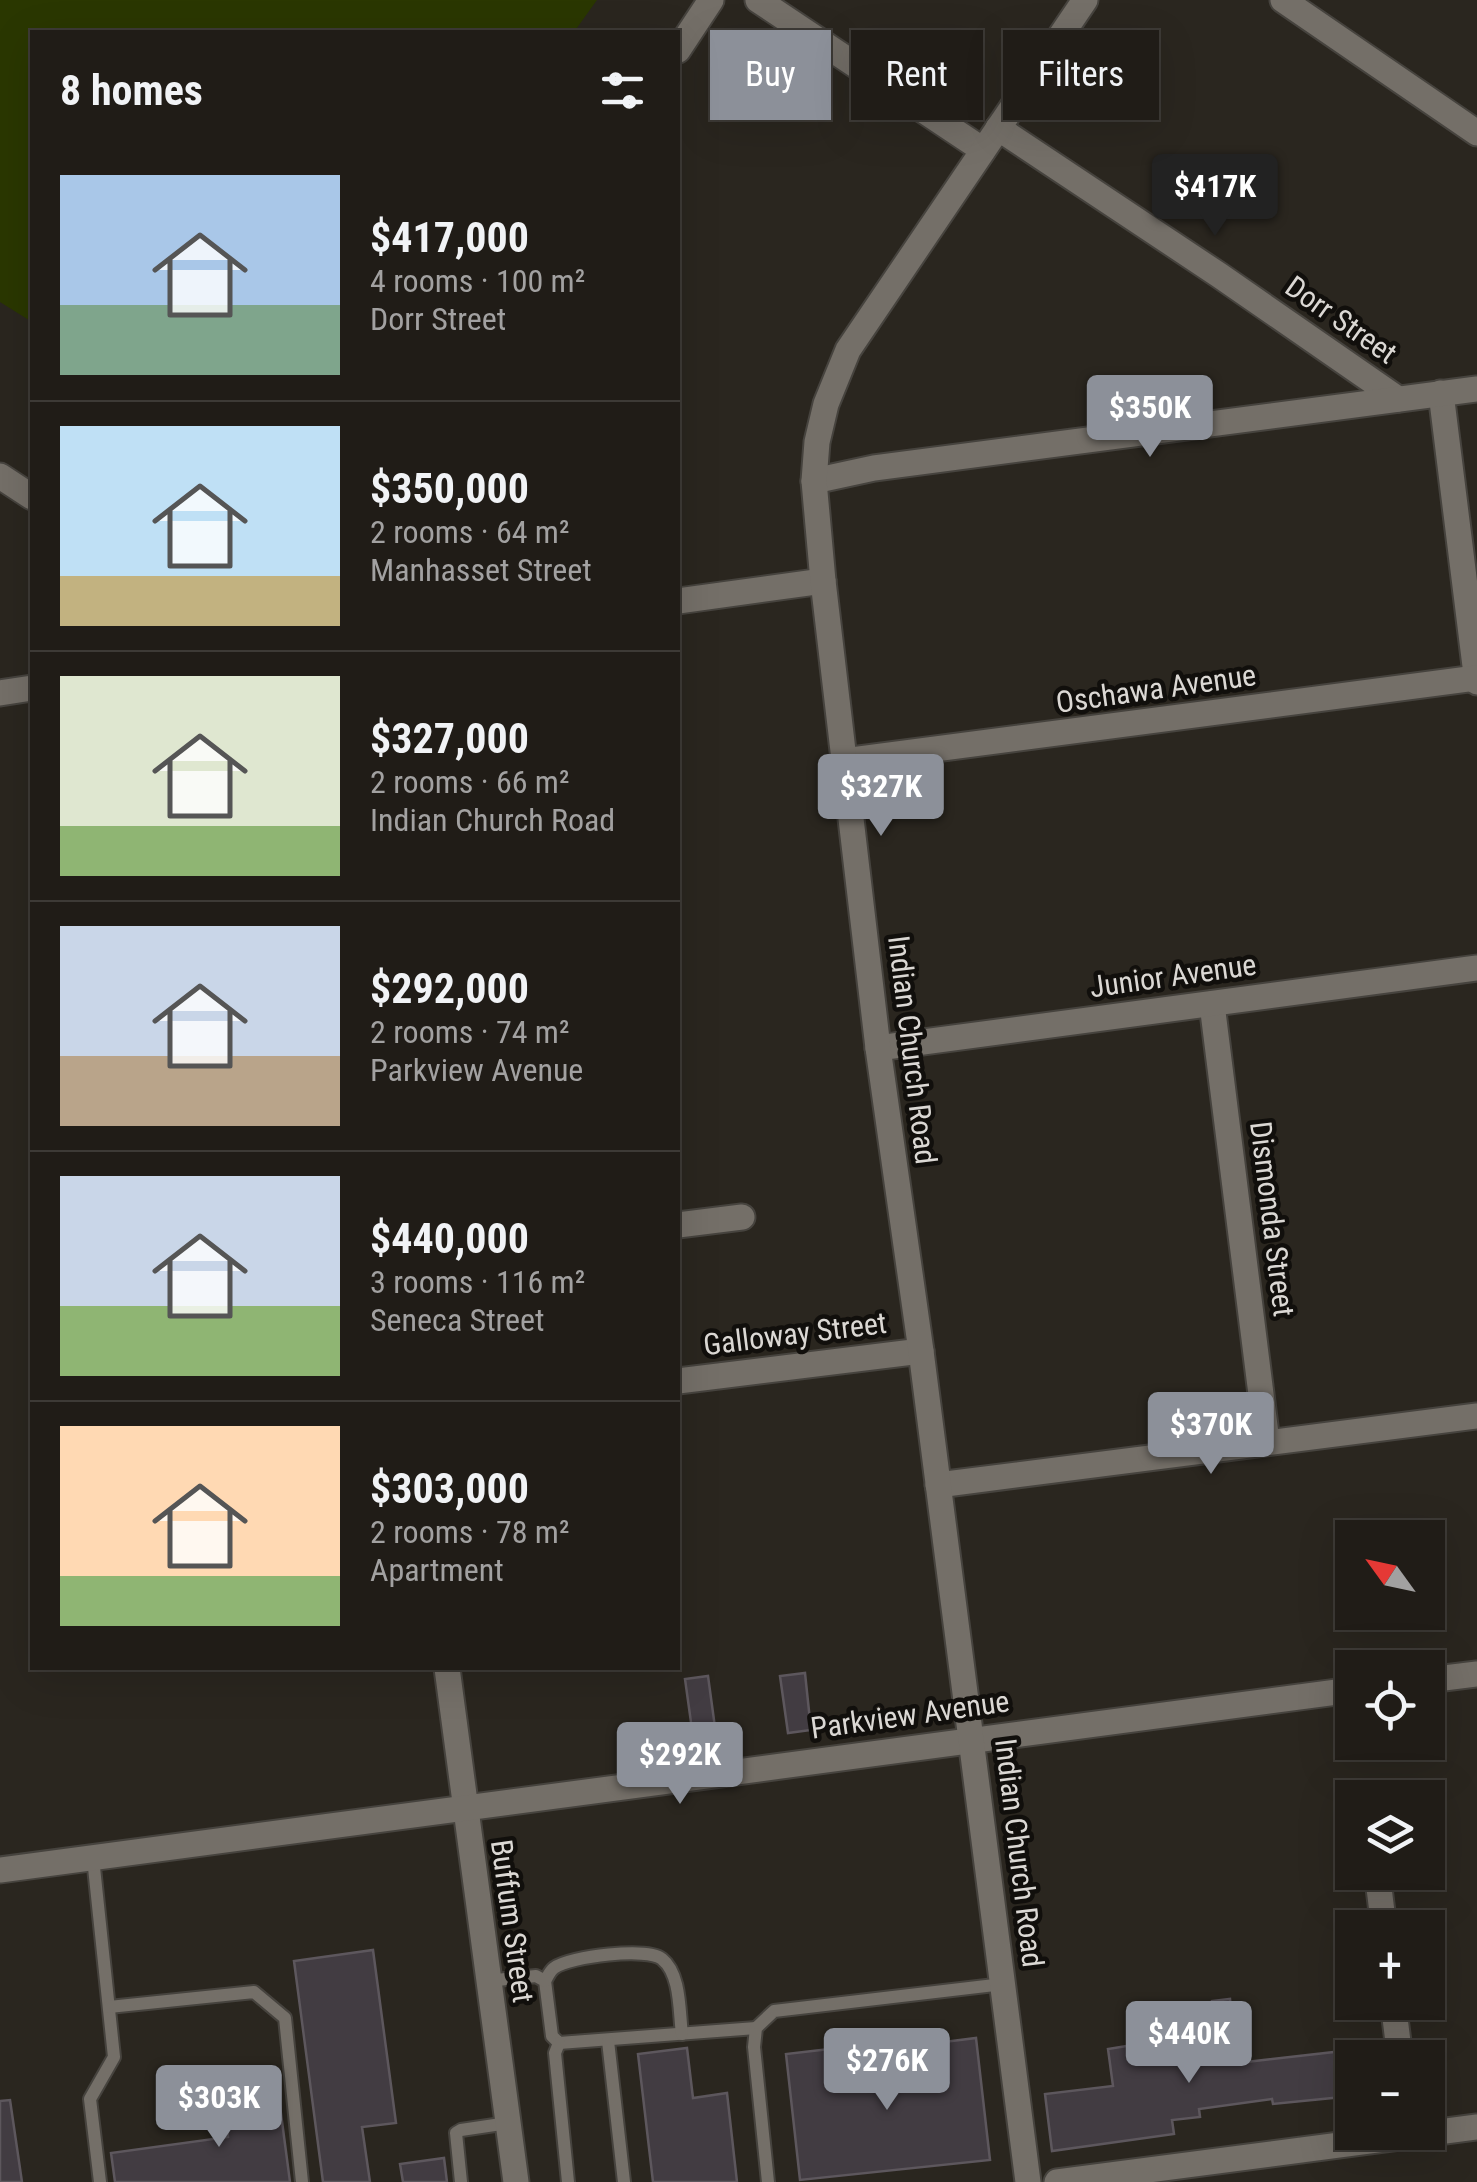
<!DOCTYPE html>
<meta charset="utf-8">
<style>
body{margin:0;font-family:"Roboto Condensed",sans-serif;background:#2d2924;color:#f1f3f6;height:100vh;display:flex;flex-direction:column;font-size:38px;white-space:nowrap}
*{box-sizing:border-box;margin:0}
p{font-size:32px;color:#a2a1a1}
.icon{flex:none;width:55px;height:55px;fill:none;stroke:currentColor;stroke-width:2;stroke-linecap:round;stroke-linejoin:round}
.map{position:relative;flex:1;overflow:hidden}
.details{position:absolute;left:30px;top:30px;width:650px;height:1640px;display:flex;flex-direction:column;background:#201c17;border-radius:0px;box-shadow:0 10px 40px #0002,0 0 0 2px #3d3a36}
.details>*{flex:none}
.top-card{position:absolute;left:710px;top:30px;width:615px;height:90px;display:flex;gap:20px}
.needle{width:65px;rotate:303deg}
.fabs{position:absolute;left:1335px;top:1520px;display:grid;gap:20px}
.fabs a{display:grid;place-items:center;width:110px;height:110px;border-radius:0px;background:#201c17;box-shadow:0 10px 40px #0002,0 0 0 2px #3d3a36;font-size:50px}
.price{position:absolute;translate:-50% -85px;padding:0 22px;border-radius:10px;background:#8c9099;color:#fff;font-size:32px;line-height:65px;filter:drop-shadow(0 2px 5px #0008)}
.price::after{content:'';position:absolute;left:50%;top:60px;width:30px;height:22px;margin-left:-15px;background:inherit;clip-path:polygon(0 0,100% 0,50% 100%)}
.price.selected{background:#222;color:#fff}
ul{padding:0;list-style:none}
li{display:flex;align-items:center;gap:30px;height:250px;padding:0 30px}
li+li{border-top:2px solid #3d3a36}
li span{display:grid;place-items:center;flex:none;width:280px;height:200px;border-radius:0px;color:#555}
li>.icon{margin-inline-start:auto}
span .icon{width:120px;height:120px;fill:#fffc;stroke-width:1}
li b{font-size:42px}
h2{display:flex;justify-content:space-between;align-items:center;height:120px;padding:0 30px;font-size:42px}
.pill{padding:0 35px;border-radius:0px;background:#201c17;box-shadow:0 10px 40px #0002,0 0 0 2px #3d3a36;font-size:35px;line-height:90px}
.pill.selected{background:#8c9099;color:#fff}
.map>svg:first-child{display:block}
.green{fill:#2a3700}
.building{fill:#423c42;stroke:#5d575d;stroke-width:2.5}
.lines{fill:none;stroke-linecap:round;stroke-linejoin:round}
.service-casing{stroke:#46433e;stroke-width:16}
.minor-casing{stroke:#46433e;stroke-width:29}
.tertiary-casing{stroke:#46433e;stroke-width:29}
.secondary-casing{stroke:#46433e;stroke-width:29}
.service{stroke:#746f68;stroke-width:12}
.minor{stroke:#746f68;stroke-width:25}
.tertiary{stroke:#746f68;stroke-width:25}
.secondary{stroke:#746f68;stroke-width:25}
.labels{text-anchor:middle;stroke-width:9;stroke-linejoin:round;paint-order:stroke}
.street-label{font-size:30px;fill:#dbd8d4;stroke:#110f0c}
</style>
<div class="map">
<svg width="1477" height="2182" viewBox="0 0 1477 2182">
<rect width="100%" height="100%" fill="#2a261f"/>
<!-- green -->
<path class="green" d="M0,0H597L574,32H32V322L0,302Z"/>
<!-- building -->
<g class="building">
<path d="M805,1673L811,1730L788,1733L780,1676Z"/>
<path d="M708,1676L717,1742L694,1744L685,1679Z"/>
<path d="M373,1950L396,2123L362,2127L370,2182H323L294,1961Z"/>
<path d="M1230,1999L1237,2063L1352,2050V2096L1273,2104L1272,2099L1199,2109L1200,2117L1172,2120L1174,2134L1052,2151L1045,2094L1113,2086L1108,2049L1139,2044L1141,2063L1184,2058L1178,2019L1213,2014L1212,2001Z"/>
<path d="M976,2038L990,2160L800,2180L786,2054L856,2046L862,2089L924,2082L920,2045Z"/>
<path d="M687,2048L693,2098L727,2093L737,2182H653L638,2054Z"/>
<path d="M278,2091L290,2182H115L111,2153L228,2137L224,2098Z"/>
<path d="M10,2100L22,2182H0V2101Z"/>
<path d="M444,2158L447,2182H403L400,2164Z"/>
</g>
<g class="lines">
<!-- service casing -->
<g class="service-casing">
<g id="service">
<path d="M93,1858L114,2057L90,2099L100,2182"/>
<path d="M487,1981L536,1976L545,1981L552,2036L559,2043L756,2028"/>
<path d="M545,1981C548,1976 550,1971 554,1968C570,1956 648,1947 662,1959C681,1974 679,2012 682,2034"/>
<path d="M109,2007L254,1992L285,2018L302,2182"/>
<path d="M608,2041L624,2182"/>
<path d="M559,2043L555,2053L568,2182"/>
<path d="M461,2182L456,2133L461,2130L508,2123"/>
<path d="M768,2182L754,2047L756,2028L774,2011L1003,1984"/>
</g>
</g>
<!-- minor casing -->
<g class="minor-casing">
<g id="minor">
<path d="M758,0L983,150"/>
<path d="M1283,0L1477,133"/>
<path d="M678,50L711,0"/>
<path d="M998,128L1219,275L1398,399"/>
<path d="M1441,393L1477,682"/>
<path d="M0,476L32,497"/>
<path d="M814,481L874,468L1477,389"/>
<path d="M678,601L823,581"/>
<path d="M0,693L32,688"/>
<path d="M844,761L1476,678"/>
<path d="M1212,1004L1267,1442"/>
<path d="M878,1048L1477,968"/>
<path d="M678,1225L742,1217"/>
<path d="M678,1381L921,1351"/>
<path d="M938,1485L1477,1416"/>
<path d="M447,1668L516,2182"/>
<path d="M1428,1680L1477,1674"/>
<path d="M0,1870L1352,1690"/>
<path d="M1377,1872L1384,1928"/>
<path d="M1393,2002L1400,2058"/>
</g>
</g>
<!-- tertiary casing -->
<g class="tertiary-casing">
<path id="tertiary" d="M1028,2182L921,1351L878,1048L823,581L814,481L817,442L826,404L848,350L1085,0"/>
</g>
<!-- secondary casing -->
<g class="secondary-casing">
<path id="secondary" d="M1057,2182L1477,2127"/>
</g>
<!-- service -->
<use href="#service" class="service"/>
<!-- minor -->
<use href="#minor" class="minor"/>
<!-- tertiary -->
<use href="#tertiary" class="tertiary"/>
<!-- secondary -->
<use href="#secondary" class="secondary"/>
</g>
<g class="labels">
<!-- street labels -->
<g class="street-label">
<text transform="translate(1341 320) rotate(35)" y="10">Dorr Street</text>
<text transform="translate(1156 689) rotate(-8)" y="10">Oschawa Avenue</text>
<text transform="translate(1173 976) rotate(-8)" y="10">Junior Avenue</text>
<text transform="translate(912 1050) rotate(83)" y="10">Indian Church Road</text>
<text transform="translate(1272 1219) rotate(83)" y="10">Dismonda Street</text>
<text transform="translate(795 1334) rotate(-7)" y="10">Galloway Street</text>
<text transform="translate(910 1715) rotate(-8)" y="10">Parkview Avenue</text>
<text transform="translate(1019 1853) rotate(83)" y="10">Indian Church Road</text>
<text transform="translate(512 1921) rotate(82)" y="10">Buffum Street</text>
</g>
</g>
</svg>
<div class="fabs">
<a><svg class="needle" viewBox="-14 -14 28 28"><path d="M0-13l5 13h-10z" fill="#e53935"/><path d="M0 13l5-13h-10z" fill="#a2a1a1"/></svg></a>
<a><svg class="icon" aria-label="locate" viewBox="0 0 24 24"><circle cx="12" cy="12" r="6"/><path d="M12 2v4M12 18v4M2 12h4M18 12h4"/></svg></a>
<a><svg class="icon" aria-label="layers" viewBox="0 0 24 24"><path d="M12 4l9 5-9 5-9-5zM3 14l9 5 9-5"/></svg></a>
<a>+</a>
<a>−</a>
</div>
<b class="price selected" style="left:1215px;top:239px">$417K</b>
<b class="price" style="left:1150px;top:460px">$350K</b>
<b class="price" style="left:881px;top:839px">$327K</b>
<b class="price" style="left:1211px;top:1477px">$370K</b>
<b class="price" style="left:680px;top:1807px">$292K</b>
<b class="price" style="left:1189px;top:2086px">$440K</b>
<b class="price" style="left:887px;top:2113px">$276K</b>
<b class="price" style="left:219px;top:2150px">$303K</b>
<div class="top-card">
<a class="pill selected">Buy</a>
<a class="pill">Rent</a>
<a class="pill">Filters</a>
</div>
<section class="details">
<h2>8 homes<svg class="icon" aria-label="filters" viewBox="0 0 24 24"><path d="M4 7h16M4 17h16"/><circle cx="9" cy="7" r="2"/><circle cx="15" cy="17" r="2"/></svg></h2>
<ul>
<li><span style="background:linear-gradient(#a9c7e8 65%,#7fa58c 0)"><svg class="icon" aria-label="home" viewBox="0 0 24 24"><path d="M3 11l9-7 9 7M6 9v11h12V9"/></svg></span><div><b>$417,000</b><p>4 rooms · 100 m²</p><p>Dorr Street</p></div></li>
<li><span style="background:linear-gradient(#bfe0f5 75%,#c2b280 0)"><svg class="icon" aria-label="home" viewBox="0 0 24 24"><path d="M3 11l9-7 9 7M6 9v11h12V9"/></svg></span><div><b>$350,000</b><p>2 rooms · 64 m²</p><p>Manhasset Street</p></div></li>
<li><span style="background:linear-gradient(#dfe7d0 75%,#8fb573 0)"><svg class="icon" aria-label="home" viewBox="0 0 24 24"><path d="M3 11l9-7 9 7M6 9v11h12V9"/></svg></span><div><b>$327,000</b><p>2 rooms · 66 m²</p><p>Indian Church Road</p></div></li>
<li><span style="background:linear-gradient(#c9d6e8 65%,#b9a48a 0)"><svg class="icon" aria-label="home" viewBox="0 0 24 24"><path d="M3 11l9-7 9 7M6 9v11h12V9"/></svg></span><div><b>$292,000</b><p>2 rooms · 74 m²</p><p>Parkview Avenue</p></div></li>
<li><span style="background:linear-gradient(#c9d6e8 65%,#8fb573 0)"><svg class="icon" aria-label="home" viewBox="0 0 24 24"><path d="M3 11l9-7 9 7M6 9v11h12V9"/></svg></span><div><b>$440,000</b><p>3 rooms · 116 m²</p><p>Seneca Street</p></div></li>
<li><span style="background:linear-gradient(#ffd9b3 75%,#8fb573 0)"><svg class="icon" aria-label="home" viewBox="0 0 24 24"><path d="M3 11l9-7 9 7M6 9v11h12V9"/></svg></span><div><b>$303,000</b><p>2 rooms · 78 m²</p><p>Apartment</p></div></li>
</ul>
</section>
</div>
